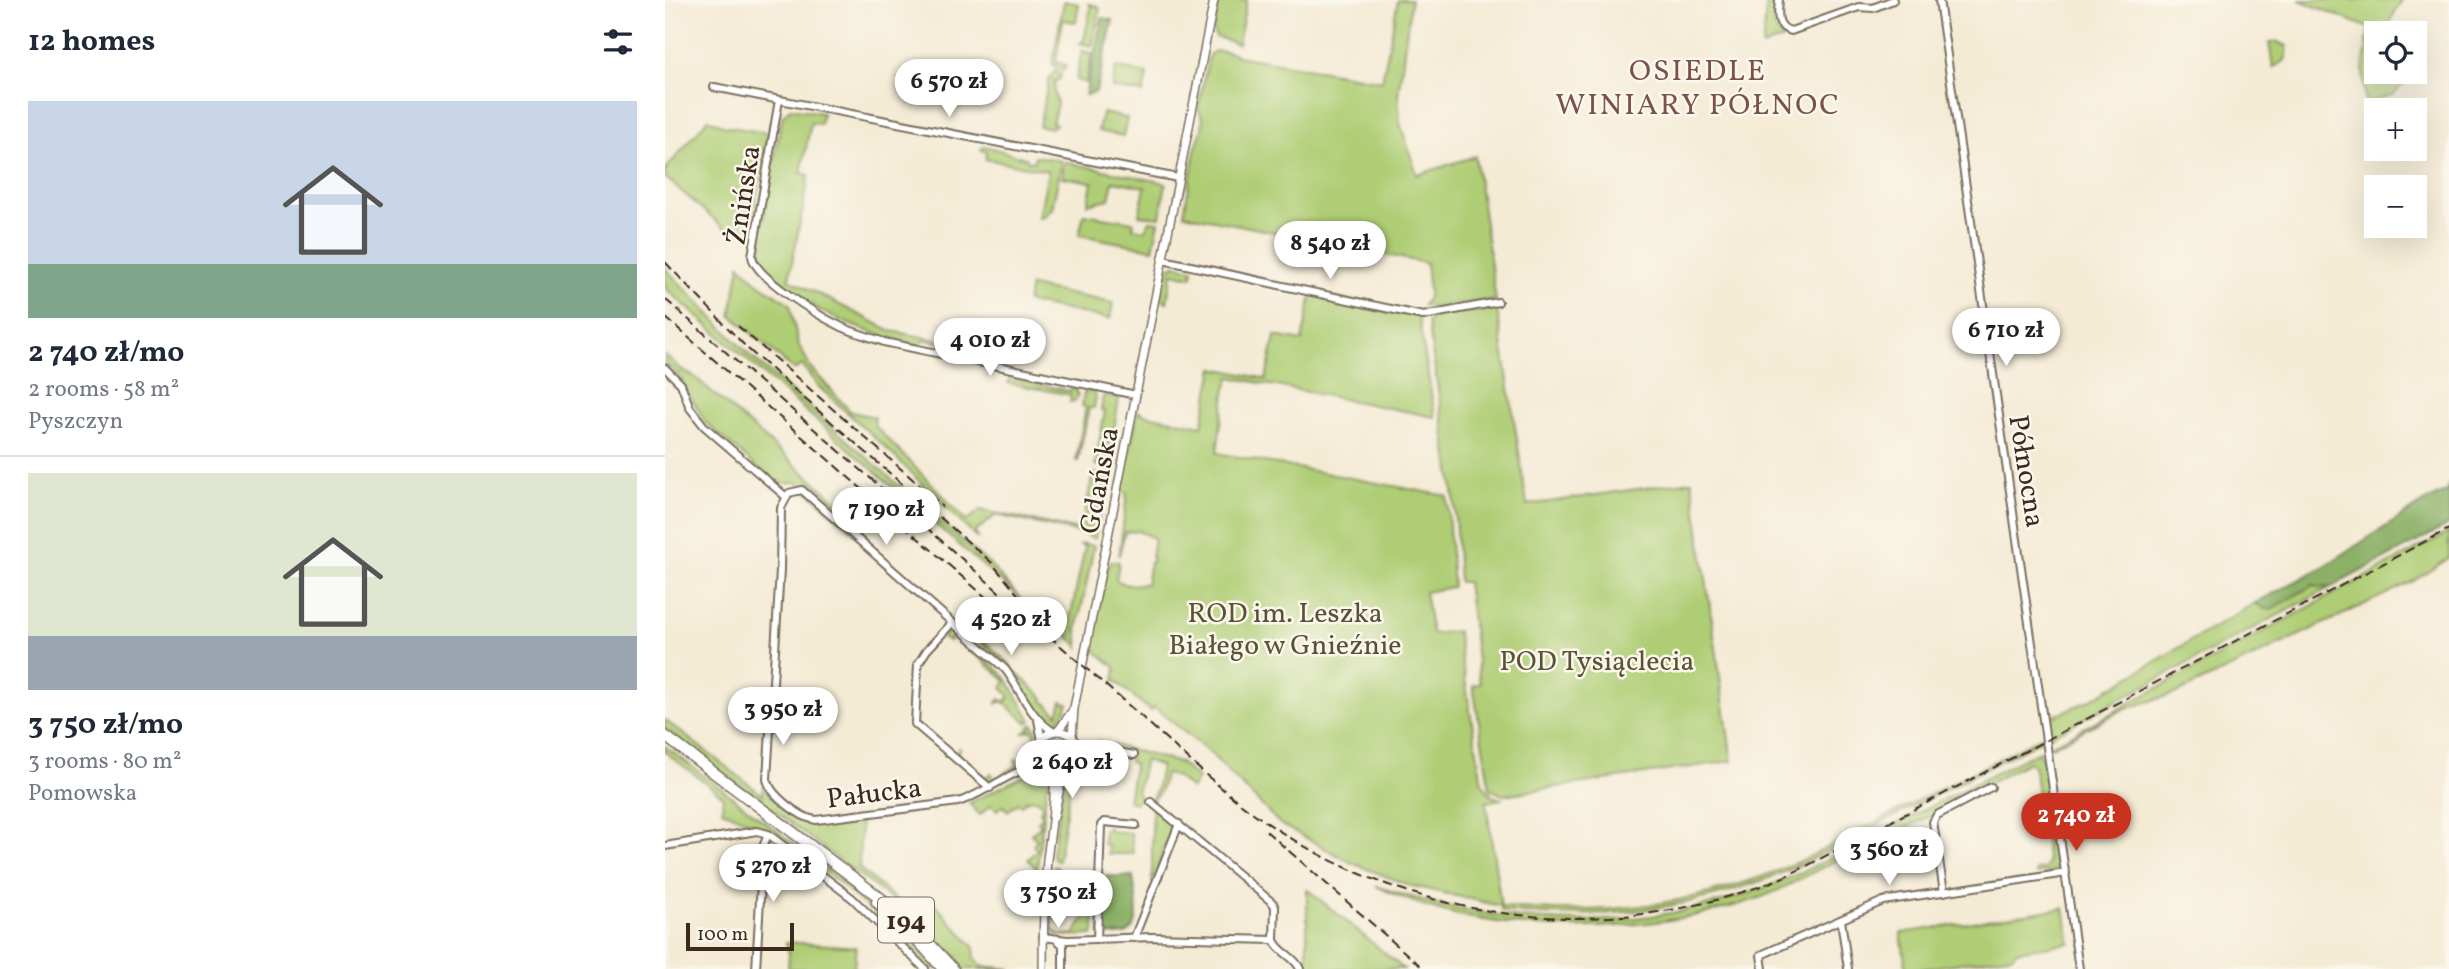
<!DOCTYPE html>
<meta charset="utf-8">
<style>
body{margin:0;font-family:Vollkorn,serif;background:#f2f2f3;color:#1f2937;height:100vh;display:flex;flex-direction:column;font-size:26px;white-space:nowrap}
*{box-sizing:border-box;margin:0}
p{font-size:23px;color:#747a83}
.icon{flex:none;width:38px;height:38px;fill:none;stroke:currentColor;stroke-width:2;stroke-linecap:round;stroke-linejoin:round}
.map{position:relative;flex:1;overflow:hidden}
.sheet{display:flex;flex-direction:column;background:#fff;width:665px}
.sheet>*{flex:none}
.fabs{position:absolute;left:1699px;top:21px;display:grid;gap:14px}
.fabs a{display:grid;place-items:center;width:63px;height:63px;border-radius:0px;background:#fff;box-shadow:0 7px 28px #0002;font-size:35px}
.scale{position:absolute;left:21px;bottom:18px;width:108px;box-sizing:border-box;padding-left:7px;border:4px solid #3b2a1e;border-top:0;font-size:19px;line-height:24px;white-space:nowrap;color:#3b2a1e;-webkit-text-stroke:5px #fbf7ec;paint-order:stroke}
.price{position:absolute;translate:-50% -60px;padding:0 16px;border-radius:24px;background:#fff;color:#222;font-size:23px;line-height:46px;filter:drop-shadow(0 2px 4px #0008)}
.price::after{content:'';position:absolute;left:50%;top:42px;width:21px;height:16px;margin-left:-10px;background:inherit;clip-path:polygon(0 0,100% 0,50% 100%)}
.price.on{background:#c8321e;color:#fff}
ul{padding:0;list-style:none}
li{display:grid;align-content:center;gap:14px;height:371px;padding:0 28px}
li+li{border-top:2px solid #e0e1e3}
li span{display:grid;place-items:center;height:217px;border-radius:0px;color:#555}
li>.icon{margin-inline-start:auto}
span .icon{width:126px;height:126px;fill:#fffc;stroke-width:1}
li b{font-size:30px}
h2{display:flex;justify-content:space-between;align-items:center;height:84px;padding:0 28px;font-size:30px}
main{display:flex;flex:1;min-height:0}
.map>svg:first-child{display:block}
.green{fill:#afcd74;stroke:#757c49;stroke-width:2}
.forest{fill:#8bb066;stroke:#636d42;stroke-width:2}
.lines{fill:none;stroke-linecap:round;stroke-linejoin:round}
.minor-casing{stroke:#7c6e5e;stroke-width:10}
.tertiary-casing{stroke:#7c6e5e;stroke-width:10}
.primary-casing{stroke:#7c6e5e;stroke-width:13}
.minor{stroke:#fff;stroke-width:6}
.tertiary{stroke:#fff;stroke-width:7}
.primary{stroke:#fff;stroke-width:10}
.rail{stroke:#3b2a1e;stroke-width:2;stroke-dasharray:10 5;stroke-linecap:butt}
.labels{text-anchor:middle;stroke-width:5;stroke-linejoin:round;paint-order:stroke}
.shield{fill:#fbf7ec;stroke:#75685c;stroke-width:2}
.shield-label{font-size:26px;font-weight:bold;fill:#3b2a1e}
.street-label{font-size:28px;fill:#3b2a1e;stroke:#fbf7ec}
.park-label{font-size:28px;fill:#585334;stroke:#fbf7ec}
.neighbourhood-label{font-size:30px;letter-spacing:2px;fill:#7b5148;stroke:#fbf7ec}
</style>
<main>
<section class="sheet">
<h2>12 homes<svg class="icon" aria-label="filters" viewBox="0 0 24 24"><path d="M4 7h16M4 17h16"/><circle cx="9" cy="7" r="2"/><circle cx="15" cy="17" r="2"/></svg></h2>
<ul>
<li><span style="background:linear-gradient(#c9d6e8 75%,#7fa58c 0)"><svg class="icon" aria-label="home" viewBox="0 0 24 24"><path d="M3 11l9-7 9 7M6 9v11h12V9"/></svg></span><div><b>2 740 zł/mo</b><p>2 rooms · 58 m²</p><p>Pyszczyn</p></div></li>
<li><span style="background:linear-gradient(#dfe7d0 75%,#9aa5b1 0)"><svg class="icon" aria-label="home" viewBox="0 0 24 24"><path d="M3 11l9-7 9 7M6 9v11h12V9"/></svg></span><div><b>3 750 zł/mo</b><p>3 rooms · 80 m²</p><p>Pomowska</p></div></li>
</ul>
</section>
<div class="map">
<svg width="1784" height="969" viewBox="0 0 1784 969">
<rect width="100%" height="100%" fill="#fbf7ec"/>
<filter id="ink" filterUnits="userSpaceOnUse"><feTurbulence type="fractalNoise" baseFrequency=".0143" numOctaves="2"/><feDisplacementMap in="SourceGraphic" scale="14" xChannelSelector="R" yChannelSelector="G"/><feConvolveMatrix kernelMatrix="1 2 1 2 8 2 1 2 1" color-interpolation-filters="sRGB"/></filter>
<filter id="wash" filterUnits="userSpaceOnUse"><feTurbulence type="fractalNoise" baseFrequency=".00686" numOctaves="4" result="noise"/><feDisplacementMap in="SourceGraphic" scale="28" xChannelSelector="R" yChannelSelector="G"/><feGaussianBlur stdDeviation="1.57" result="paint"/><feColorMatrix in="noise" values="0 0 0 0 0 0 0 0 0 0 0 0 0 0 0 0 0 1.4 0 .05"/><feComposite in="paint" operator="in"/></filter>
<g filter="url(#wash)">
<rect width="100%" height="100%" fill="#f4ebd5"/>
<!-- green -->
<g class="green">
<path d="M554,0H582L573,44L551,37L548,31Z"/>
<path d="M733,0H746L733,95L735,123L752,175L810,156L831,300L769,307L758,306L764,295L761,263L519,214L530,150L537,130L538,119L533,108L544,55C551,48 562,52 571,54L572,56L717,81Z"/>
<path d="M1102,0H1109L1108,24L1118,39L1097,47Z"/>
<path d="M1634,0H1737L1718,33H1712V72H1739L1741,81L1729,94L1700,104L1698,71L1704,28Z"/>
<path d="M399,1L414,4L411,22L398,20L391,62L401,65L398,71L387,64Z"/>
<path d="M424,4L433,6L435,9L427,46L415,43L419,40L426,7Z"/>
<path d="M1613,42L1622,46C1624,59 1619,63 1608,67L1604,43Z"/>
<path d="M417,51L427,53L421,83L411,80Z"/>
<path d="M451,67L482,74L478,93L447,88Z"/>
<path d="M390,71L396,75L394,80H390L389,91L392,104L387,123L391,124L387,128L374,126L384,79Z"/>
<path d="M125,108L158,113L155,124L146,123L136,173L144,175L124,279L226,331L310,347L308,349L260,340L254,345C197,333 136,310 97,264L95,238L117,117Z"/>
<path d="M437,113L462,118L458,136L433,131Z"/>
<path d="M43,119L60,126L103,133L86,227L82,226L74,234L65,233L0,177V171L5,164Z"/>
<path d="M319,146C334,149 346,155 361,158L363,161L369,162L370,156L397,161L387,209L378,218L374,217L383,171L320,159L322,152L316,150Z"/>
<path d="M400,162L501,183L495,217L474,215L480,187L448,181L444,199L423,204L427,182L397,177Z"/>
<path d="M419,214L469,222L468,228L480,230L485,221L494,222L488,249L414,235Z"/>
<path d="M75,265L92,282L125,304L133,344L146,368L186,412L210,417L209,425L302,521L315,510L410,529L414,524L432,528L430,539L416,533L331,515L310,532L313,539L220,447L153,386L137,365L129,370L66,315Z"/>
<path d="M510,265L528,269L527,277L507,273L502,302L495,299C497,287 497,270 510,265Z"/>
<path d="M0,268L81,352L324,564L356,599L0,288Z"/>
<path d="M365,286L448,303L445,319L362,302Z"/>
<path d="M647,293L753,314L770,417L565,377L560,393L552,453L782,496L788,587L760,592L767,634L792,631L817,783L827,796L836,799L821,802L836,906C945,918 1040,904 1140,859L1378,736V739L1140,863C1040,908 946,922 837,911L836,906L743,885L687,863L615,824L546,754L489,707L486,711L449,680L451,668L426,647L440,576L445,561L454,562L451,580L462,585L481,584L485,562H487L488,558L486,557L489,538L473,531L460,532L454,556L462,494L457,491L473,411L477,412V414L537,426L549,368L601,379L610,336L637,341Z"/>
<path d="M832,309L862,505L1027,481L1067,761L838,795L825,789L808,686L815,684L802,582H794L789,497L763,322L766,317L775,315Z"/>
<path d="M0,355L18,371L30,377L186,514L199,537L196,539L132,482L119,483L103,477L40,422L15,377L0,363Z"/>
<path d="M350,374V379L405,391L407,387L410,388L413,396L410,401L405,402L406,395L343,383L345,376Z"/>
<path d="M427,390L431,397L429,408H424L413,461H411L421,407L417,406L419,393Z"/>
<path d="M442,395L454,398L443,467L430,465L440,411L436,410L438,397Z"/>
<path d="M428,473L441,476L434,520L419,518Z"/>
<path d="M1784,532V558L1749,581L1512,693L1459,709L1387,747L1385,746Z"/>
<path d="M418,544L429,546L412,630L414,647L390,622L404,624L420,547L415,545Z"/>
<path d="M1649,585L1655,588L1668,586L1384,737L1382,722L1384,718L1423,701L1590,603L1606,609Z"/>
<path d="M293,619L344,663L349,671L379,698L378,701L393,714L397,701L403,703L398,716L392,722H384L364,700L342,666L291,621Z"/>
<path d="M289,631L340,676L366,720L363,723L337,701L331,704L335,699L340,702L345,696L337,688L341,681L289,636L284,641L277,638L282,632Z"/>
<path d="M0,720L98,795L99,781L104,795L140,822L149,824L194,819L196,820L194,868L263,927L266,900L309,947L310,958L316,966L346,969H294L262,933L223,897L0,728Z"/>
<path d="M368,724C385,750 351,772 329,781L321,780L291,754L294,748L295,749L292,754L321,778L326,773L330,779L352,765L350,760L351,759L356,762L369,747L364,742L370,739L367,730L360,732Z"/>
<circle cx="393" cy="750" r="15"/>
<path d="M434,741L515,763L533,779L526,789L512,777L500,774L495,792L488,799L487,797L491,791L496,766L480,760L472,793L477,798L470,803L463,801L469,764L464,762L466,754L439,748Z"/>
<path d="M0,746L194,893L272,969H263L227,930L177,885L106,831L57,810L58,796L0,752Z"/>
<path d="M1374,751L1375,756L1378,757L1394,867L1392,871L1371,874V870L1379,869L1383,864L1369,766L1364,762C1346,771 1330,780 1313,790C1267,818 1215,839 1166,863C1143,875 1119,889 1094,898C979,938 821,940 711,886C842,930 973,936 1104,886C1141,872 1175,853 1209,835C1264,807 1319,779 1374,751Z"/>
<path d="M423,754H433L436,758L422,762L406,781L393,861L390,860L387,854L400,775L415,758Z"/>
<path d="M370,770C382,769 384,773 386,784H382L372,870L363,859L372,850L368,845L372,840L366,834L376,825L373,821L377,816L375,810L379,807L372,799L362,800L356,805L353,803L343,811L338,806L332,810L326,805L315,815L304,803Z"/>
<path d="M487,807L507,826L487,884Z"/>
<path d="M444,826V831L466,833L468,854H443V845L438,844L439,829Z"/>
<path d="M389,867H392L388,929L395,935L409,934L423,913L426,870H431L429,933L427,935L394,936L386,930L384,915Z"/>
<path d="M642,889L739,969H642Z"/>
<path d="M1399,908L1405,943L1350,951V955L1256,969H1241L1236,933Z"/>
<path d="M121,942L191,947L189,969H123L124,954Z"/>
</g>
<!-- forest -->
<g class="forest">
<path d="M437,18L448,20L431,92L420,95Z"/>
<path d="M1784,483V525L1668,586L1655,588L1649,585L1606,609H1599L1590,603L1658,567L1761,501L1782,491Z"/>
<path d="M436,876H468C469,890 478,924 464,932C458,937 443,934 435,934Z"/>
</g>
</g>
<g filter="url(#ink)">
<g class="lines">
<!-- minor casing -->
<g class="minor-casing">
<g id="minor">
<path d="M1114,0C1113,12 1110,27 1126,31L1194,7L1208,8L1228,0"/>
<path d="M1274,0L1414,969"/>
<path d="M49,87L513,178"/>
<path d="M114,100L87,256C90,278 156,317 177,327C190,333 205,337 219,342L471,395"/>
<path d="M498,260L758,316L833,302"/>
<path d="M0,368L16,384L25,408L39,426L120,496"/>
<path d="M287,623L262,650L253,664L250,724L325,788"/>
<path d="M373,720L377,741"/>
<path d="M410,742L416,745L469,755"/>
<path d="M411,755L434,750"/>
<path d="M383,765C350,765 323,793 293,802L151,820C135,818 105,795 102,779L115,570L116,508L124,493L137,490L340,669C357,691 364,717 389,732"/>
<path d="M358,768L375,752"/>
<path d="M0,846L92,831L103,834L187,898L260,969"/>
<path d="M1279,892L1268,822L1272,815L1326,787"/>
<path d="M1176,920L1183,969"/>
<path d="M378,937L402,940L487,937L609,940L610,907L608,903L486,802"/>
<path d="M469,938L514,824"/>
<path d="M391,939L398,945V969"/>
<path d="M432,939L436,825L439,822L471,825"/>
<path d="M609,940C614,953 630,956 635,969"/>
<path d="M91,969L98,847L103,834"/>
<path d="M1098,969L1096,955L1218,901L1401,873"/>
</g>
</g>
<!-- tertiary casing -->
<g class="tertiary-casing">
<g id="tertiary">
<path d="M393,731L407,711"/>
<circle cx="393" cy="750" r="19"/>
<path d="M407,737L409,708L549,0"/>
<path d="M389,817L399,767"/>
<path d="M378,969C378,933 379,896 382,860C385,834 393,792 387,767"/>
</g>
</g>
<!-- primary casing -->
<g class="primary-casing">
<g id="primary">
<path d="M0,736L226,906L248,926L288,969"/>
<path d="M212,902L256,944L278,969"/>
</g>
</g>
<!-- minor -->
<use href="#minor" class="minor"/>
<!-- tertiary -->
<use href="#tertiary" class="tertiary"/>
<!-- primary -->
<use href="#primary" class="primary"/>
<!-- rail -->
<g class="rail">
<path d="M0,262L83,349L326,562L369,614"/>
<path d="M0,299C118,402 236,504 352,608C394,645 436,681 478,718C518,754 557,792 601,822C746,922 936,946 1101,884C1123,876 1144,865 1164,854L1784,529"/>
<path d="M0,317L333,608L377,641"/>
<path d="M73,326L260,490L277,507"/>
<path d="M601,831L759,969"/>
</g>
</g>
</g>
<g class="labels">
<!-- shield labels -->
<rect class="shield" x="213" y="897.5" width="56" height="45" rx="5"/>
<g class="shield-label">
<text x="241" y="929">194</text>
</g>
<!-- street labels -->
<g class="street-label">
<text transform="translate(77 195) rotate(-81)" y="10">Żnińska</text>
<text transform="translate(1363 471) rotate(81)" y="10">Północna</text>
<text transform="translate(433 480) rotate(-79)" y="10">Gdańska</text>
<text transform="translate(209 792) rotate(-7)" y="10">Pałucka</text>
</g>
<!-- park labels -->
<g class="park-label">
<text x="620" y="622">ROD im. Leszka<tspan x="620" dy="32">Białego w Gnieźnie</tspan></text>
<text x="932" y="670">POD Tysiąclecia</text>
</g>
<!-- neighbourhood labels -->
<g class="neighbourhood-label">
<text x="1033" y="80">OSIEDLE<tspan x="1033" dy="34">WINIARY PÓŁNOC</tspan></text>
</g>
</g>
</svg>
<div class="fabs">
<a><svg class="icon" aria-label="locate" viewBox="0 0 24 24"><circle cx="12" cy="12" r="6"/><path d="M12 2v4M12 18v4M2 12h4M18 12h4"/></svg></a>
<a>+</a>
<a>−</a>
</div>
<div class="scale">100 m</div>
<b class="price" style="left:284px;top:119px">6 570 zł</b>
<b class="price" style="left:665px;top:281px">8 540 zł</b>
<b class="price" style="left:1341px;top:368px">6 710 zł</b>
<b class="price" style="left:325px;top:378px">4 010 zł</b>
<b class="price" style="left:221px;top:547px">7 190 zł</b>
<b class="price" style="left:346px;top:657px">4 520 zł</b>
<b class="price" style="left:118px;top:747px">3 950 zł</b>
<b class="price" style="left:407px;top:800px">2 640 zł</b>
<b class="price on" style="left:1411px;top:853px">2 740 zł</b>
<b class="price" style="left:1224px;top:887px">3 560 zł</b>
<b class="price" style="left:108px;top:904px">5 270 zł</b>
<b class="price" style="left:393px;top:930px">3 750 zł</b>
</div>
</main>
